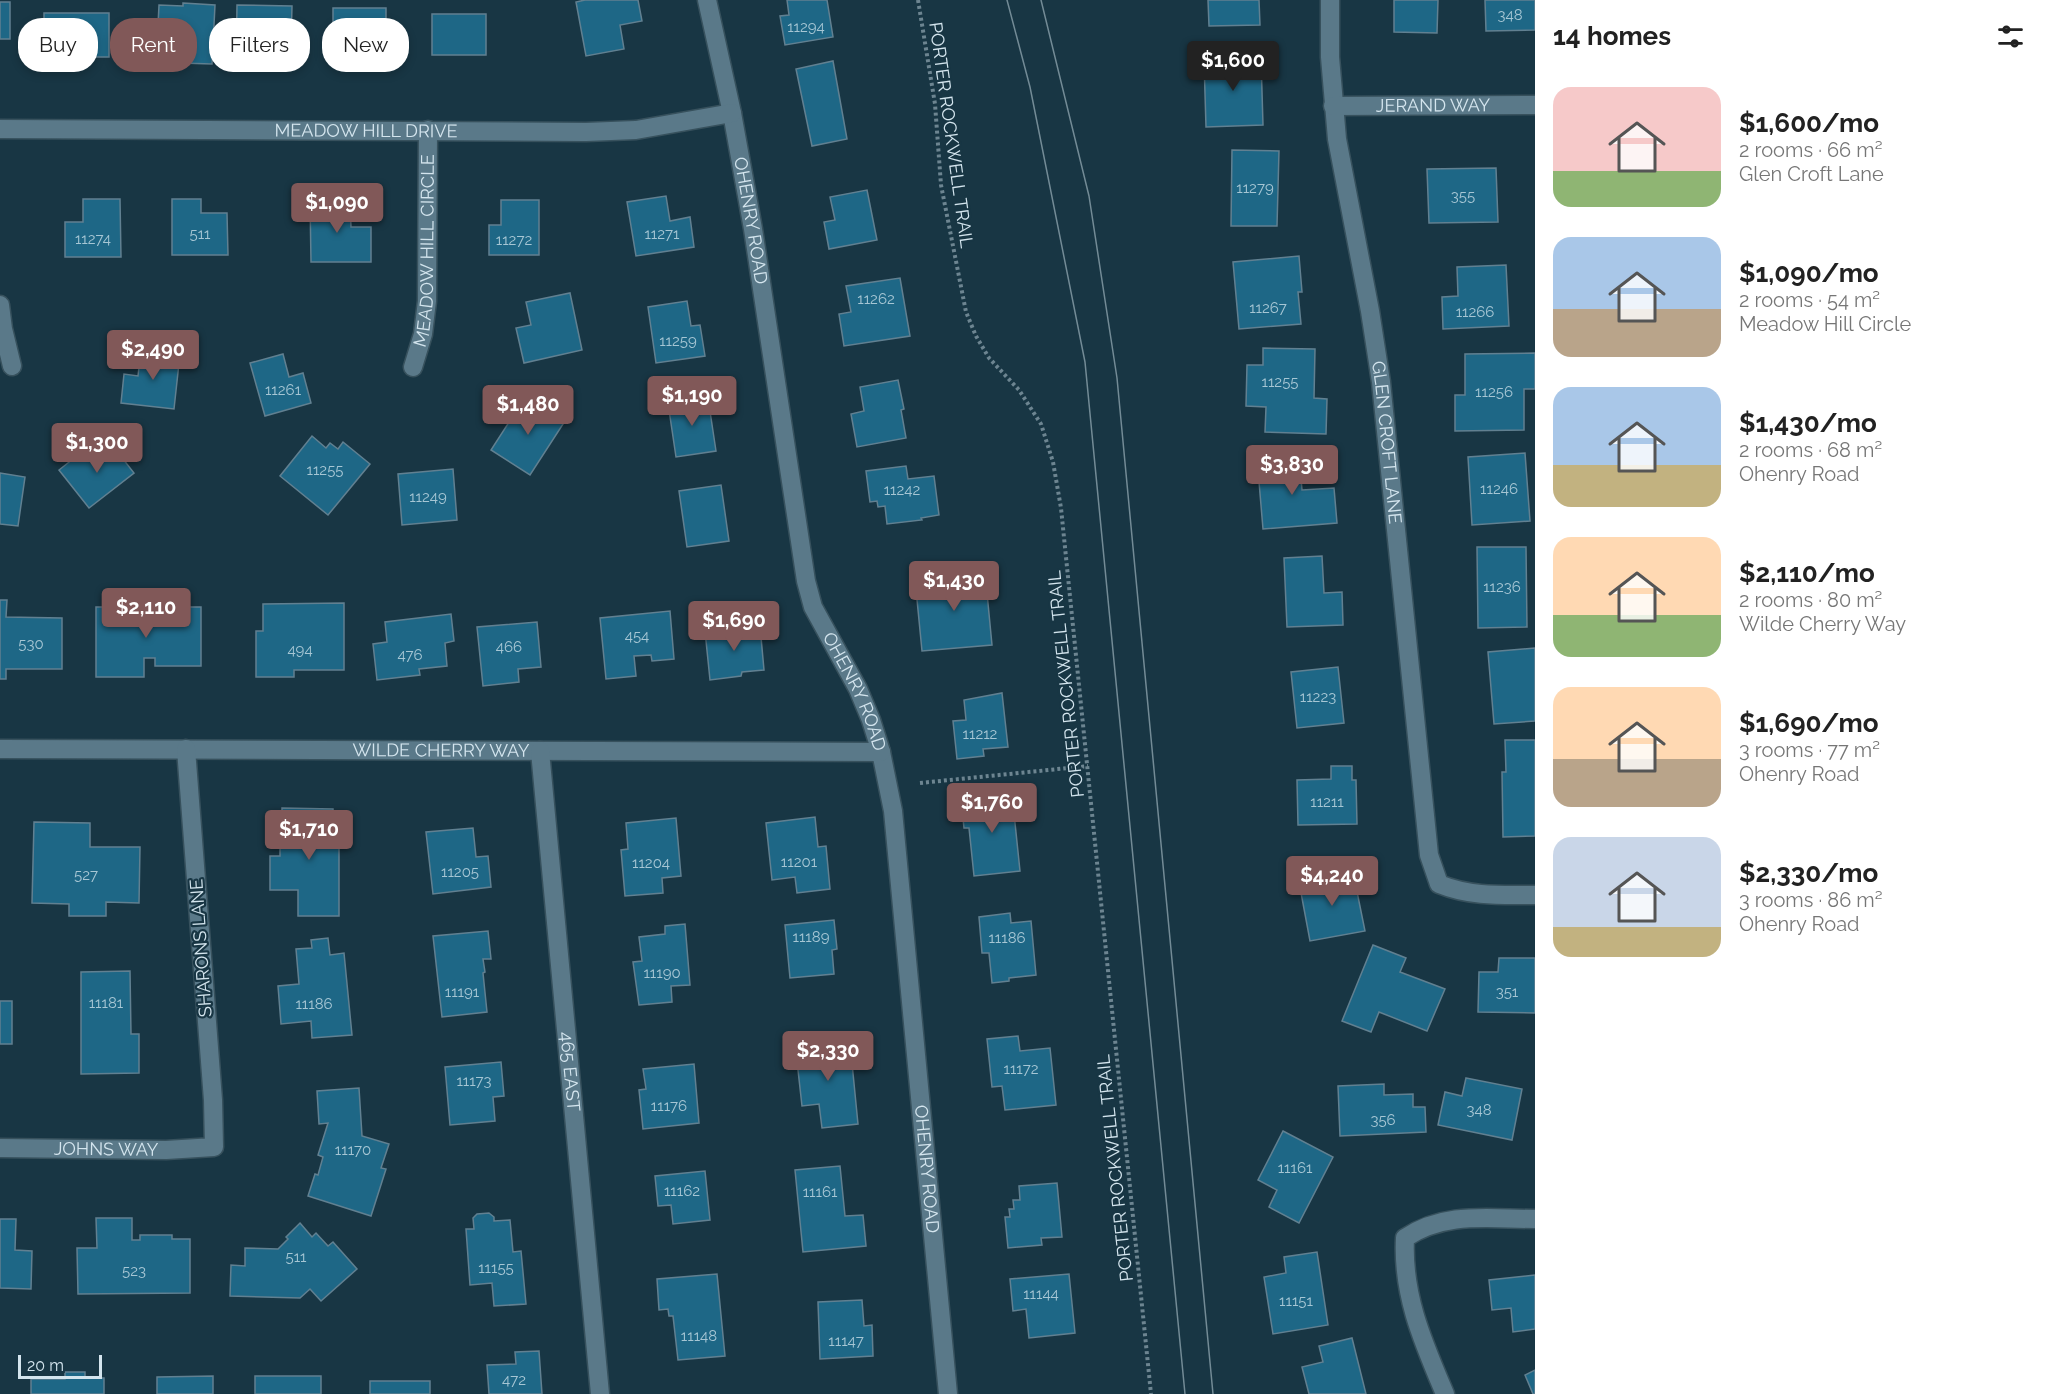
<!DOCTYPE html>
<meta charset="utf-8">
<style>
body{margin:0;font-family:Raleway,sans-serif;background:#f6f6f6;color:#222;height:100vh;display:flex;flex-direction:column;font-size:22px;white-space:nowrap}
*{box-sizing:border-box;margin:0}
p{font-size:20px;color:#767676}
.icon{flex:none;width:33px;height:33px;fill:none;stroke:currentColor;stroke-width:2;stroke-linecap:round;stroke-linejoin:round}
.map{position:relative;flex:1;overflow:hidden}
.sheet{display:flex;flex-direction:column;background:#fff;width:510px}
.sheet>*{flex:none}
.banner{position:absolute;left:18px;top:18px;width:570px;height:54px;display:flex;gap:12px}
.scale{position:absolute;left:18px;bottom:15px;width:84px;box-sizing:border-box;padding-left:6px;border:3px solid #d4e5ee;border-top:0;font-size:16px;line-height:21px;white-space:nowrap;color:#d4e5ee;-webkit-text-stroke:4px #183644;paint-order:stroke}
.price{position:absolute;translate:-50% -51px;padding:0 14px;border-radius:6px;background:#815858;color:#fff;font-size:20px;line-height:39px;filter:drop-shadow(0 2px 3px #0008)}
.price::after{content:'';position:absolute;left:50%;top:36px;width:18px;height:14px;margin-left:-9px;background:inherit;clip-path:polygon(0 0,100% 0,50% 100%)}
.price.current{background:#222;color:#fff}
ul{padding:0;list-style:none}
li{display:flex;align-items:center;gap:18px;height:150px;padding:0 18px}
li span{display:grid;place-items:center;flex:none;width:168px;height:120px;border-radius:18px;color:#555}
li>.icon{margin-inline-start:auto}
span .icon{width:72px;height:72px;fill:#fffc;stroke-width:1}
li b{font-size:26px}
h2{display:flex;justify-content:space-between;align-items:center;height:72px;padding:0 18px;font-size:26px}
.tag{padding:0 21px;border-radius:24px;background:#fff;box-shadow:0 3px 9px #0003;font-size:21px;line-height:54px}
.tag.current{background:#815858;color:#fff}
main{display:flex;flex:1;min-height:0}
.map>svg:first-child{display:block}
.building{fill:#1e6786;stroke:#618091;stroke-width:1.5}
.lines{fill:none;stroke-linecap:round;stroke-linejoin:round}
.street-casing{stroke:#37515d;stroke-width:21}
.path{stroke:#6d8591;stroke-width:4;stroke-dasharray:3 3;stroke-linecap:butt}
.street{stroke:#5a7989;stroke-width:18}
.tram{stroke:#738b96;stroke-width:1.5}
.labels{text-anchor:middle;stroke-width:4.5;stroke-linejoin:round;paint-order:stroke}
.number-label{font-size:15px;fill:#a6c6d4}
.street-label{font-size:18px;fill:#d4e5ee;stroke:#183644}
</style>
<main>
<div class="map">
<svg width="1535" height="1394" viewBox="0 0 1535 1394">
<rect width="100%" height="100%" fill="#183644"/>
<!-- building -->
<g class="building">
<path d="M585,0H638L642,21L620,25L624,49L586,56L576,2Z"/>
<path d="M787,0H827L833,37L785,45L780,16L789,15Z"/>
<path d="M1208,0H1259L1260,25L1209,26Z"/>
<path d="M1394,0H1438L1437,33L1394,32Z"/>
<path d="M1485,0H1535V30L1486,31Z"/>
<rect x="0" y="2" width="10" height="37"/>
<path d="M183,3L215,5L212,64L180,63V46L157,45L159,5L183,6Z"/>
<path d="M237,5L292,6L291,45H267V65H236Z"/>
<path d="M333,8H386V48H364V59H333Z"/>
<rect x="44" y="13" width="65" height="44"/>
<rect x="432" y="14" width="54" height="41"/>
<path d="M1261,58L1263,125L1206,127L1204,60Z"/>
<path d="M833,61L847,139L812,146L796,69Z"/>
<path d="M1232,150L1279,151L1277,226H1231Z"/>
<path d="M1496,168L1498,222L1429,223L1427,169Z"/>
<path d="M867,190L877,240L829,249L824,222L835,220L830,197Z"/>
<path d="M666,196L670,221L690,217L694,247L636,256L627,202Z"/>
<path d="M83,199H120L121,257H65V222H83Z"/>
<path d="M172,199H201V213H227L228,255H172Z"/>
<path d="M310,200H350L351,227H371V262H311Z"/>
<path d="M501,200H539V255H489V225H501Z"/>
<path d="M1299,256L1302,292H1298L1301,324L1239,329L1233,262Z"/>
<path d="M1506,265L1509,326L1443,329L1442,297L1458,296L1457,267Z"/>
<path d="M900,278L910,336L844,346L839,314L851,312L846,286Z"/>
<path d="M570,293L582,350L524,363L516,328L531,325L526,302Z"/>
<path d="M687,301L691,326L700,325L705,356L656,363L648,307Z"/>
<path d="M1263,348L1315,349L1314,398L1327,399L1326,434L1265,432L1266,407L1246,406L1247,365H1263Z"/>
<path d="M141,350L180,354L174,409L121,403L124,374L138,376Z"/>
<path d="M1535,353V389H1524V430L1455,431V395H1465V354Z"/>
<path d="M283,354L289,377L303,373L311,403L265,416L250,363Z"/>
<path d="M898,380L904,409L901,410L906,438L857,447L851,414L864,411L860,387Z"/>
<path d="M526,396L565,421L530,475L491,450Z"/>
<path d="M708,398L716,451L676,457L668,403Z"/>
<path d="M312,436L326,448L330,443L338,449L343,442L370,464L328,515L280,476Z"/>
<path d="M109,441L134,473L89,508L59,470L83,451L88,458Z"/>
<path d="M1525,453L1530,521L1472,525L1468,457Z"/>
<path d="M1299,454L1302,490L1334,488L1337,523L1263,529L1257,458Z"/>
<path d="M906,466L908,479L934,476L939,515L921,518L922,520L887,524L885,506L878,507L877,501L870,502L866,471Z"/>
<path d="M453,469L457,520L402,525L398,474Z"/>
<path d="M0,473L25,477L18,526L0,524Z"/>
<path d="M721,485L729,541L687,547L679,491Z"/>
<path d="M1477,547H1526L1527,627L1478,628Z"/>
<path d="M1322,556L1324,593L1342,592L1343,625L1287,627L1284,558Z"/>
<path d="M985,572L992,645L922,651L915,579Z"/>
<path d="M0,600H7L6,617L62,618V669H6V679H0Z"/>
<path d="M344,603V670H294V677H256V631H263V604Z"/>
<path d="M96,607H201V666H155V658H144V677H96Z"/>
<path d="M670,611L674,659L652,661L651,655L634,656L636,676L606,679L600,618Z"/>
<path d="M451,614L454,641L445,643L447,666L419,669L420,675L377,680L373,644L387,642L385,622Z"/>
<path d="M537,622L541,667L518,669L519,682L483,686L477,627Z"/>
<path d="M760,626L764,670L742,672L741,676L710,680L705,631Z"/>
<path d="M1535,648V721L1494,724L1488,652Z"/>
<path d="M1338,667L1344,723L1297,728L1291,672Z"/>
<path d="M1002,693L1008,747L983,749L984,756L957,759L953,721L966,720L964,700Z"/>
<path d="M1505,740H1535V836L1503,837L1502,772H1506Z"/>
<path d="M1331,766H1352V780H1356L1357,824L1298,825L1297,780L1331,779Z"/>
<path d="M1012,794L1020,871L974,876L969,828H964L961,799Z"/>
<path d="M282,808L333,809V827H339V916H298V890H270V856H280V838H282Z"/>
<path d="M815,817L818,847L826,846L830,889L797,893L795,877L772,880L766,823Z"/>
<path d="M676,818L681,876L662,878L663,893L625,896L621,850L628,849L626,823Z"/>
<path d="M34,822L90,823V847H140L139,903L106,902V916H69V904L32,903Z"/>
<path d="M473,828L476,857L488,856L491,887L433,894L426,832Z"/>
<path d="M1353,872L1365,931L1310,941L1299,882Z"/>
<path d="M1010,913L1011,923L1031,921L1036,975L1009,978V981L992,983L989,953H982L979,917Z"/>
<path d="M834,920L837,949L832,950L834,974L790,978L785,925Z"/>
<path d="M685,924L690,985L671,986L672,1002L639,1005L633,962L642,961L639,937L665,934V926Z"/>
<path d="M488,931L491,959H483L485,972L483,973L487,1012L442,1017L433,936Z"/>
<path d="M328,938L330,955L344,953L352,1035L312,1038L311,1021L281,1024L278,986L299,984L296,949L312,948L311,940Z"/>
<path d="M1373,945L1406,958L1400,972L1445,989L1427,1031L1379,1012L1371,1032L1342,1021Z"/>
<path d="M1499,958H1535V1013L1478,1012L1479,972H1498Z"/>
<path d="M130,971L131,1034H139V1073L81,1074V972Z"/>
<rect x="0" y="1001" width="12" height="43"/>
<path d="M1018,1036L1020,1051L1050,1048L1056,1105L1005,1110L1002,1086L992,1087L987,1039Z"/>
<path d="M841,1038L844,1064L852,1063L858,1124L822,1128L819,1104L802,1106L796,1052L806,1051L805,1042Z"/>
<path d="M501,1062L504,1096L493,1097L495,1121L450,1125L445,1067Z"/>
<path d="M694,1064L699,1123L643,1129L639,1090L646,1089L643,1069Z"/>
<path d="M1466,1078L1522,1089L1512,1140L1438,1125L1445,1092L1462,1096Z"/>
<path d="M1384,1084V1095L1413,1094V1107H1425L1426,1132L1340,1136L1338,1086Z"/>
<path d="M359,1088L362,1136L389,1144L381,1168L386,1169L371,1216L308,1196L315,1174L318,1175L323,1157L318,1155L328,1123L319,1124L317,1091Z"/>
<path d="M1283,1131L1333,1157L1299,1223L1269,1207L1277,1190L1258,1180Z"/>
<path d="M840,1166L845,1216L863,1215L866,1246L803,1252L795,1170Z"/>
<path d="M705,1171L710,1220L673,1224L671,1205L658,1206L655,1176Z"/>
<path d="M1057,1183L1062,1237L1041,1238L1042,1245L1008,1248L1005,1217H1010L1009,1209H1014L1013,1200H1020L1019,1186Z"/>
<path d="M489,1213L494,1217V1221L510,1220L513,1252L521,1251L526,1304L494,1306L492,1283L470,1285L466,1229H474L473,1218L477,1214Z"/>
<path d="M96,1218H132V1240H140V1235H172V1239H190V1293L78,1294L77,1248H97Z"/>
<path d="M0,1219H16L15,1250L32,1251L31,1289L0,1288Z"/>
<path d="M300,1223L312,1237L316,1233L328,1246L333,1242L357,1269L321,1301L310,1289L300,1298L230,1296L231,1265L245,1266V1248L278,1249L288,1239L286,1237Z"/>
<path d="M1317,1252L1328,1325L1273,1334L1264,1277L1286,1273L1284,1257Z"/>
<path d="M717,1274L725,1356L678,1360L673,1316H669L668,1309L659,1310L657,1279Z"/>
<path d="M1069,1274L1075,1333L1029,1338L1026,1309L1013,1311L1010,1279Z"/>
<path d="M1535,1275V1329L1513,1332L1511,1308L1492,1310L1489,1280Z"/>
<path d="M862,1300L864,1326L872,1325L873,1356L820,1359L818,1302Z"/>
<path d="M1352,1338L1366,1394H1309L1302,1367L1323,1362L1319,1346Z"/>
<path d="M539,1351L542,1394H489L487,1365L516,1364L515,1352Z"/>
<path d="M1535,1370V1394H1533L1525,1375Z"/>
<path d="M65,1372H85V1378H104V1394H31V1379H65Z"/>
<path d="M213,1376V1394H157V1377Z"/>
<rect x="255" y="1376" width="66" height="18"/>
<rect x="370" y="1381" width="60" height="13"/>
</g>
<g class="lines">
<!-- street casing -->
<g class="street-casing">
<g id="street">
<path id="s1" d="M707,0L732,113L753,229L806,581L813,607L858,689L871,720L881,752L893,811L948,1394"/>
<path id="s2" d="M1330,0V57L1337,139L1370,311L1381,382L1429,855L1439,884C1471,897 1502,895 1535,895"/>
<path id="s3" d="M1333,106L1535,105"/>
<path id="s4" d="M0,129L586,132L636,130L732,113"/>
<path d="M0,305L3,329L12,366"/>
<path id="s5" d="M413,367L423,334L427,301L428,130"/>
<path id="s6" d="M0,749L881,752"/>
<path id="s7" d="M540,751L600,1394"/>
<path id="s8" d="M0,1148L166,1150L214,1147L213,1100L186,749"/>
<path d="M1445,1394C1423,1342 1402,1295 1405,1238C1445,1211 1489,1219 1535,1219"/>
</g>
</g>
<!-- path -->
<g class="path">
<path d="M918,0L935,104L941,185L966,312L976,336L989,358L1019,390L1041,424L1053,462L1061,508L1151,1394"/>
<path d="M920,783L1088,766"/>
</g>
<!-- street -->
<use href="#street" class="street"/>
<!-- tram -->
<g class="tram">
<path d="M1007,0L1030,87L1085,362L1185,1394"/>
<path d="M1041,0L1089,196L1117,378L1213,1394"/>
</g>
</g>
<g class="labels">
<!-- number labels -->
<g class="number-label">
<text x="1510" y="20">348</text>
<text x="806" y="32">11294</text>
<text x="1255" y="193">11279</text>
<text x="1463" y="201">355</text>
<text x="200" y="239">511</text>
<text x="662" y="239">11271</text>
<text x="93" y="244">11274</text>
<text x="514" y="245">11272</text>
<text x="876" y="304">11262</text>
<text x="1268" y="313">11267</text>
<text x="1475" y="317">11266</text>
<text x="678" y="346">11259</text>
<text x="1280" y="387">11255</text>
<text x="283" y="395">11261</text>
<text x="1494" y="397">11256</text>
<text x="325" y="475">11255</text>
<text x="1499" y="494">11246</text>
<text x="902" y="495">11242</text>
<text x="428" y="502">11249</text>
<text x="1502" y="592">11236</text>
<text x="637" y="641">454</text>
<text x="31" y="649">530</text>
<text x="509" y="652">466</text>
<text x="300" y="655">494</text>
<text x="410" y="660">476</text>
<text x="1318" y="702">11223</text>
<text x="980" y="739">11212</text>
<text x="1327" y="807">11211</text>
<text x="799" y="867">11201</text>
<text x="651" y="868">11204</text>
<text x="460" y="877">11205</text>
<text x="86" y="880">527</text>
<text x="811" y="942">11189</text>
<text x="1007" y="943">11186</text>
<text x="662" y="978">11190</text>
<text x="462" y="997">11191</text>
<text x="1507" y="997">351</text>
<text x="106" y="1008">11181</text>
<text x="314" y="1009">11186</text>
<text x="1021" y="1074">11172</text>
<text x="474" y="1086">11173</text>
<text x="669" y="1111">11176</text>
<text x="1479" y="1115">348</text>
<text x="1383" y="1125">356</text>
<text x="353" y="1155">11170</text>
<text x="1295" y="1173">11161</text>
<text x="682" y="1196">11162</text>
<text x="820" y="1197">11161</text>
<text x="296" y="1262">511</text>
<text x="496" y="1273">11155</text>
<text x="134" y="1276">523</text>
<text x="1041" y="1299">11144</text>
<text x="1296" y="1306">11151</text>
<text x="699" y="1341">11148</text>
<text x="846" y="1346">11147</text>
<text x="514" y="1385">472</text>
</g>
<!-- street labels -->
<g class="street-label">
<text dy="6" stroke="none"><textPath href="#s3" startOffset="100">JERAND WAY</textPath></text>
<text dy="6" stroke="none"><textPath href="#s4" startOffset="366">MEADOW HILL DRIVE</textPath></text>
<text transform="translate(951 135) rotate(82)" y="6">PORTER ROCKWELL TRAIL</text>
<text dy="6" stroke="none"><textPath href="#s1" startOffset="225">OHENRY ROAD</textPath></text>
<text dy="6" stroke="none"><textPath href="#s5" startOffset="118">MEADOW HILL CIRCLE</textPath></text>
<text dy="6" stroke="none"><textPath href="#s2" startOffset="447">GLEN CROFT LANE</textPath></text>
<text transform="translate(1066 684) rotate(-96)" y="6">PORTER ROCKWELL TRAIL</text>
<text dy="6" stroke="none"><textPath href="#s1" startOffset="711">OHENRY ROAD</textPath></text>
<text dy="6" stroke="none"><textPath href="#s6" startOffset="441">WILDE CHERRY WAY</textPath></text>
<text transform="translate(201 948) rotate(-94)" y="6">SHARONS LANE</text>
<text dy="6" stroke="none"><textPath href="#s7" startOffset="322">465 EAST</textPath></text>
<text dy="6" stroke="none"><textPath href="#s8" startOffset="106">JOHNS WAY</textPath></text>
<text transform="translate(1115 1168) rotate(-96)" y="6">PORTER ROCKWELL TRAIL</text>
<text dy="6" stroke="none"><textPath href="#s1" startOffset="1197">OHENRY ROAD</textPath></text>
</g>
</g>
</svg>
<div class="scale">20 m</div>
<b class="price current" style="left:1233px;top:92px">$1,600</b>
<b class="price" style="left:337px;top:234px">$1,090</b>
<b class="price" style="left:153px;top:381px">$2,490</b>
<b class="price" style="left:692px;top:427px">$1,190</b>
<b class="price" style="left:528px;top:436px">$1,480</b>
<b class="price" style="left:97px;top:474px">$1,300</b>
<b class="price" style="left:1292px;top:496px">$3,830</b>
<b class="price" style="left:954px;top:612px">$1,430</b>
<b class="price" style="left:146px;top:639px">$2,110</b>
<b class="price" style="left:734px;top:652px">$1,690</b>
<b class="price" style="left:992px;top:834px">$1,760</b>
<b class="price" style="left:309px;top:861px">$1,710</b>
<b class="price" style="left:1332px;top:907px">$4,240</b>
<b class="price" style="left:828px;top:1082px">$2,330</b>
<div class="banner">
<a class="tag">Buy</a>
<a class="tag current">Rent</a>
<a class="tag">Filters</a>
<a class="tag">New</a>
</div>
</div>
<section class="sheet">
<h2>14 homes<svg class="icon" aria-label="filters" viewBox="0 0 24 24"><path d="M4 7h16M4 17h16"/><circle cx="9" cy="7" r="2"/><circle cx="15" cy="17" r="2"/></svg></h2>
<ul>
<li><span style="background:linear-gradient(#f6c9c9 70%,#8fb573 0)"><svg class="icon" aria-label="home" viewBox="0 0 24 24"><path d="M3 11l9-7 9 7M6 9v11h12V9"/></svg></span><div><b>$1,600/mo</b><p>2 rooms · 66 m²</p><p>Glen Croft Lane</p></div></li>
<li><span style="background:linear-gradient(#a9c7e8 60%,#b9a48a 0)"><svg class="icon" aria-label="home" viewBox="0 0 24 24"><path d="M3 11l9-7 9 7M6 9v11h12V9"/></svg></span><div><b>$1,090/mo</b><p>2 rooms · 54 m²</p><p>Meadow Hill Circle</p></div></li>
<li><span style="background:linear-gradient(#a9c7e8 65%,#c2b280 0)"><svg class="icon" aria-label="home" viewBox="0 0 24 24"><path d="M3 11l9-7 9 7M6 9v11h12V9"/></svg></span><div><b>$1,430/mo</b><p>2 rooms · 68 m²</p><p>Ohenry Road</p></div></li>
<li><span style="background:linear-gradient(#ffd9b3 65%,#8fb573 0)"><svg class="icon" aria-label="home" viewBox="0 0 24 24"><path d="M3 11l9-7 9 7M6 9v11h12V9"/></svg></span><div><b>$2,110/mo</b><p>2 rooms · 80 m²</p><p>Wilde Cherry Way</p></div></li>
<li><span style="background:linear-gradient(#ffd9b3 60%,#b9a48a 0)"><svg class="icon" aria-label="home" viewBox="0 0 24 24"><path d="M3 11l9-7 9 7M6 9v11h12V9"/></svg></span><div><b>$1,690/mo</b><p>3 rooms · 77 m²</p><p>Ohenry Road</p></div></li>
<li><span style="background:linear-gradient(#c9d6e8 75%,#c2b280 0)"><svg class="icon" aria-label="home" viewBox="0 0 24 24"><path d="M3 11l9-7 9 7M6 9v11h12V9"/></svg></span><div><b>$2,330/mo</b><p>3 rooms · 86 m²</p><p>Ohenry Road</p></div></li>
</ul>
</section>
</main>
